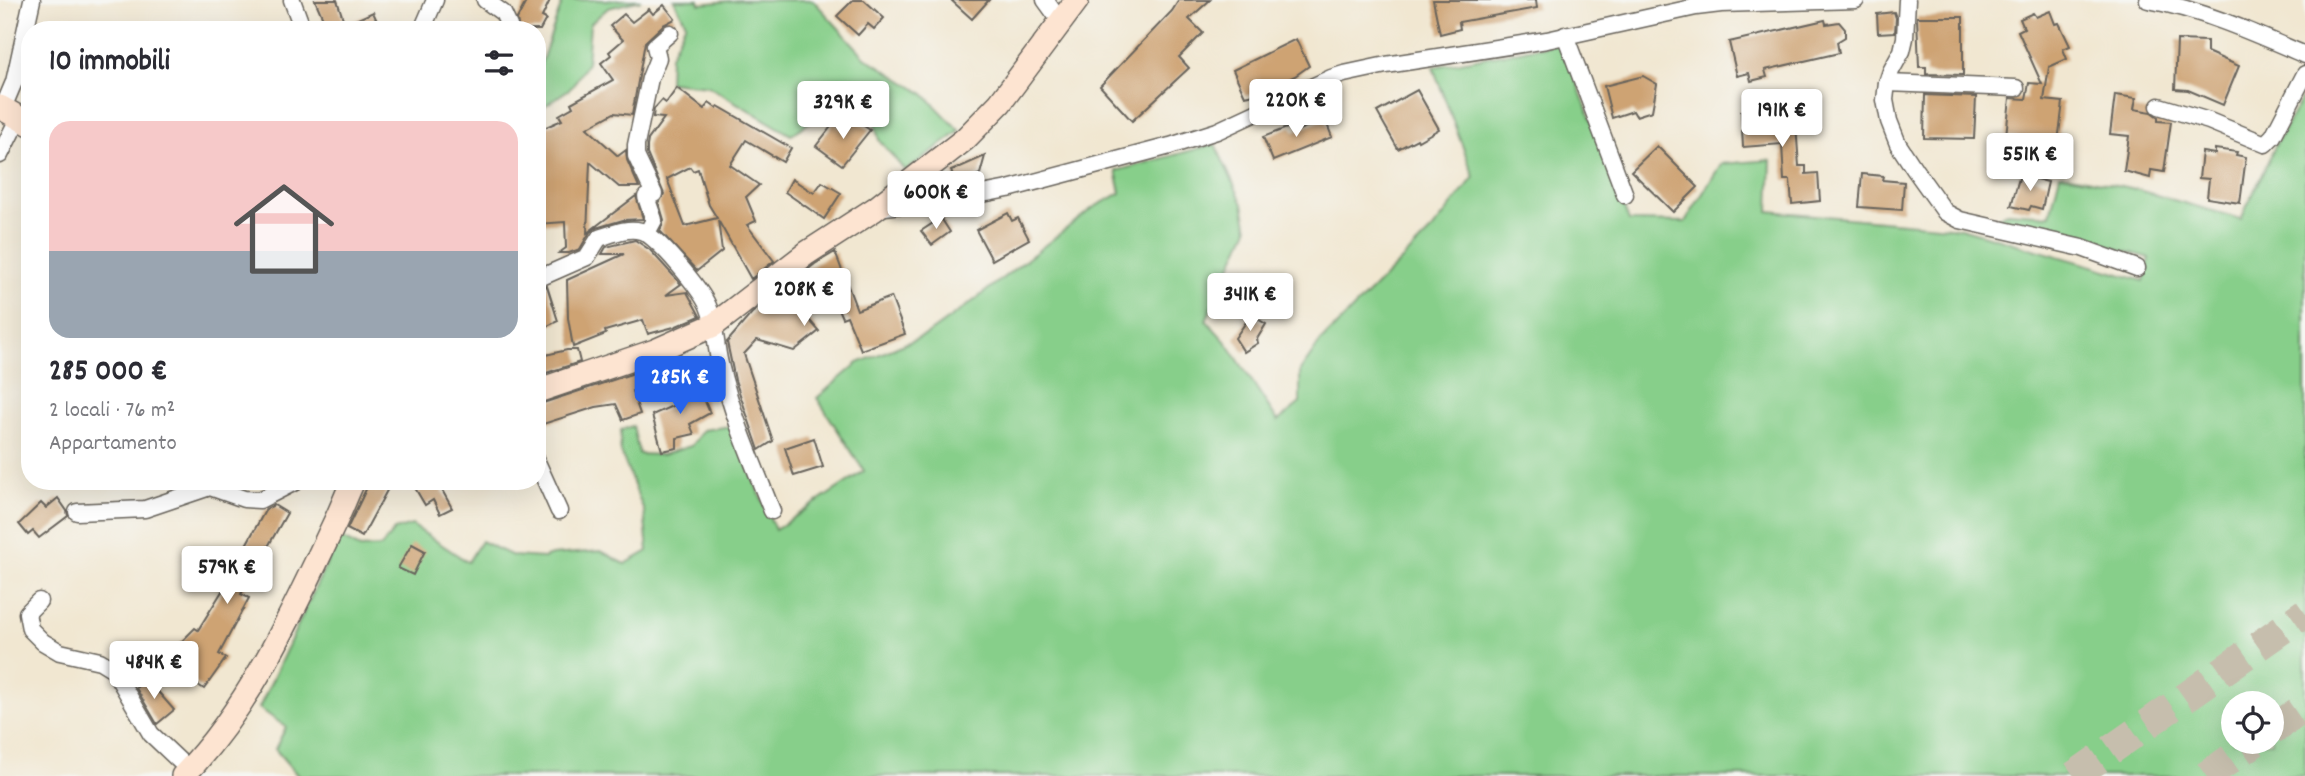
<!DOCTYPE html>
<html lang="it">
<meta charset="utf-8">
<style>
body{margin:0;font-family:Dekko,sans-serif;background:#f7f7f7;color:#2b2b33;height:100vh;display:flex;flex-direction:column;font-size:26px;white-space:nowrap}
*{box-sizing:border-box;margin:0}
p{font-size:23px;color:#7c7c81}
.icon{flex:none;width:38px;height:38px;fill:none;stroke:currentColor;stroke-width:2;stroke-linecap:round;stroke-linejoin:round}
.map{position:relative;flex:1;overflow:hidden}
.side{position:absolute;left:21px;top:21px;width:525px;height:469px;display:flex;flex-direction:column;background:#fff;border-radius:28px;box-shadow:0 7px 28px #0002}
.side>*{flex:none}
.tools{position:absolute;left:2221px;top:691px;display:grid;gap:14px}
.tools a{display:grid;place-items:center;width:63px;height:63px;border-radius:50%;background:#fff;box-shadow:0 7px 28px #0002;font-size:35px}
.price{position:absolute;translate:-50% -60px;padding:0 16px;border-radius:7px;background:#fff;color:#222;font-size:23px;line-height:46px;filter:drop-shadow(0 2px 4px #0008)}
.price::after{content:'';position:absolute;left:50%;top:42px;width:21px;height:16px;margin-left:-10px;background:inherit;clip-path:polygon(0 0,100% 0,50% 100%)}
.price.selected{background:#2563eb;color:#fff}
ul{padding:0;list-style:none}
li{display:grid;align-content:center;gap:14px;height:371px;padding:0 28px}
li span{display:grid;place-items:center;height:217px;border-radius:21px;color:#555}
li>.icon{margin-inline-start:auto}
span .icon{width:126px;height:126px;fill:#fffc;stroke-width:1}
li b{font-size:30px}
h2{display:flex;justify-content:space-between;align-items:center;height:84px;padding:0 28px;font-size:30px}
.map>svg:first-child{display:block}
.green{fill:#87cf8a;stroke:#527653;stroke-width:2;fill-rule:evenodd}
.building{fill:#cea373;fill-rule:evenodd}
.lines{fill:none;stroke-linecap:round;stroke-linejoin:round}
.highway-tunnel{stroke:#c6bead;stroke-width:30;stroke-dasharray:30 15;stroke-linecap:butt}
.street-casing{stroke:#67635b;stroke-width:19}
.secondary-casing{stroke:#67635b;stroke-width:26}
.street{stroke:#fff;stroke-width:16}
.secondary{stroke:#fde4d1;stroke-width:23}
</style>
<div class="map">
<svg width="2305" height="776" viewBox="0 0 2305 776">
<rect width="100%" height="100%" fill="#f6f6f2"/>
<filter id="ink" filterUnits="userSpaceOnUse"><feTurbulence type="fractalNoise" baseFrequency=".0143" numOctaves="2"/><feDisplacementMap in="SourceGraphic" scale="14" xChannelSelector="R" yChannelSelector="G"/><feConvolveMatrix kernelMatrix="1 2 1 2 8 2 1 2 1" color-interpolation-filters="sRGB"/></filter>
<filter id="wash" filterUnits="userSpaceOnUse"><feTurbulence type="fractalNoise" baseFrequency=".00686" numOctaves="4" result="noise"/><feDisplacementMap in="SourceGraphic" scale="28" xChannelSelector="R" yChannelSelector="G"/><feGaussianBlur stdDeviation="1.57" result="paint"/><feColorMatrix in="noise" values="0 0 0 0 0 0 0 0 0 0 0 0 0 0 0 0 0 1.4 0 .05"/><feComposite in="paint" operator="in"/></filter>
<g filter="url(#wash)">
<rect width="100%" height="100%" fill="#f1e7d1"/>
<!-- green -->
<g class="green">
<path d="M563,0H641L608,8L590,24L587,63L572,87L537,111V75Z"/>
<path d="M674,0H699L700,4L740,0H813L865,57L924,94L960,131L905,171L879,140L874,119L859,105L813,120L791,135L708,86L669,82L670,56L686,23Z"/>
<path d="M1562,43L1629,221L1685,222L1721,164L1771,160L1769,211L1961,228L2144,281L2150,258L2078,238L1995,220L2007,212L2050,215L2060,174L2131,188L2241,219L2277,142L2305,93V776H298L275,749L286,727L259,708L339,537L360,548L381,547L394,530L412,525L468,562L481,541L513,556L543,558L552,555L601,551L625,564L648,551L644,511L620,450L621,430L633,426L639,454L662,455L691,446L703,430L731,426L775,530L864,471L817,398L858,363L926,335L972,302L1094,207L1121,193L1116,171L1215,144L1243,204L1248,229L1206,320L1227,343L1278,421L1300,403V371L1321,341L1432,230L1474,177L1433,67ZM2233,704H2272V742H2233Z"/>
</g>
<g id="blocks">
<!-- building -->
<g class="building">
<path d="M315,0H337L345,25L373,12L381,30H328Z"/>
<path d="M527,0H550L542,17L546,19L540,30H519L517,19Z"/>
<path d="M853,0H864L884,18L874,29L868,24L858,35L837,16Z"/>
<path d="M951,0H989L972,19Z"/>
<path d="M1179,0H1210L1189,19L1203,33L1179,57L1189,68L1132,121L1100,86L1172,11Z"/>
<path d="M1433,0H1536L1537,8L1459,22L1460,29L1440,34Z"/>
<path d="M664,5L675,19L663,25L645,42L632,115L614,113L587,128L618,156L626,150L627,160L639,187H619L590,162L587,233L636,196L643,219L623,220L596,228L590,232L580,249L569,253H559L566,248L565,222L537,224V131L562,120L559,115L573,107L571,103L613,80L601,63L611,55L609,52L623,40L610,26L624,14L632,22L649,9L653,14Z"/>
<path d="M2050,11L2055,24L2059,23L2070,46L2063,49L2067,59L2049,67L2044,100L2063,102L2057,150L2028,147L2029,138L2006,136L2010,98L2026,99L2029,83L2042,84L2018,31L2024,28L2020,19L2033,13L2036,17Z"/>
<path d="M1894,12L1896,18L1895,32L1878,33L1877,14Z"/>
<path d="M1917,17H1963V75L1926,74V67H1919Z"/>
<path d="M1825,20L1826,24L1839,22L1845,29V37L1837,42L1839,53L1765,70L1767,77L1751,81L1749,73L1737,76L1729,42Z"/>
<path d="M1296,39L1309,66L1295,76L1259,93L1245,96L1233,70Z"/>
<path d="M2177,40L2207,41V52L2239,66L2223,105L2188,90L2175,89Z"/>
<path d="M1643,76L1657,84L1652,111L1636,116L1633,111L1612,118L1604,86Z"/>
<path d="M677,88L704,109L709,103L716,108L718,106L791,148L783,162L746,140L730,165L759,185L746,197L756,221L747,225L774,261L751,279L718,220L722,251L697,271L660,231L664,220L659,203L664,194L647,154V146L648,140L664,118L653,117L654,109L662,100L666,103ZM690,167L693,171L698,169L709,205L717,218L685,226L667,179Z"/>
<path d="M1417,90L1439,129L1418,141L1417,139L1398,149L1377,112Z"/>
<path d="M1925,95L1976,97L1974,139L1924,138Z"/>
<path d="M2115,95L2136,98L2134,109L2151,112L2158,117V121L2171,122L2164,172L2151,170L2150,178L2124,171L2129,136L2110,134Z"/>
<path d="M1761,109V113L1795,111L1799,166H1806V174L1818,173L1820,201L1792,204L1790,180H1784L1782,144L1743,147L1741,111Z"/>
<path d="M1325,119L1332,137L1273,161L1263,137L1292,126L1294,132Z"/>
<path d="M855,120L870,130L842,165L816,146L834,123L845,131Z"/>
<path d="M1657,146L1698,187L1673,212L1631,171Z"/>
<path d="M2215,149L2237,152L2236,155L2246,157L2240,203L2207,198L2209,179L2199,178L2202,152L2215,154Z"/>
<path d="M985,156L980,174L958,185L951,171Z"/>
<path d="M1862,174L1883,176L1882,180L1904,182L1902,210L1859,207Z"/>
<path d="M2020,175L2048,182L2042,209L2031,206L2029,210L2011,206Z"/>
<path d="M792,179L814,193L822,182L841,193L824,219L785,192Z"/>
<path d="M1008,213L1012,221L1018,218L1029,239L992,260L976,230Z"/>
<path d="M941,218L950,232L932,245L921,231Z"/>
<path d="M635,240L650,250L681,284L666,295L687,292L700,316L674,327L648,334L643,320L605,331L606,334L573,347L568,318L567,280L624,254H602L606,247Z"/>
<path d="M835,252L857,310L891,297L905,334L861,350L847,316L842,318L830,290L804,314L819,331L794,351L757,340L744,354L773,441L759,450L735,380L727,342L752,313L815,264Z"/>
<path d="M547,286L558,321L537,331V289Z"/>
<path d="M1251,315L1266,324L1257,339L1258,343L1244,352L1235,338Z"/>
<path d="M567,350H577L580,362L537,376V357Z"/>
<path d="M634,373L640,388L632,391L640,414L623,420L616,404L596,407L537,426V405Z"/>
<path d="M696,380L710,413L690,424L694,434L677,438V448L662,451L652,415L679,403L673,389Z"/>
<path d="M814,438L823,467L794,476L785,448Z"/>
<path d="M370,481H392L362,537L347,529Z"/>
<path d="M411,481H437L452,508L440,514L433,500L425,505Z"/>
<path d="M58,498L67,511L68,516L39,538L33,531L28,535L19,524L41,503L46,508Z"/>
<path d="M274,505L287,513L241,594L249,598L219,654L226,658L204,689L178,672L185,662L181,659L185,653L176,647L195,628L198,630L229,580L227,579L266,509Z"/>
<path d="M412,544L425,551L413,575L398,568Z"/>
<path d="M146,678L174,710L157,724L136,688Z"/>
</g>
</g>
</g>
<g filter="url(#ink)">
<use href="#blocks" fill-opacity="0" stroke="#67635b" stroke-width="2"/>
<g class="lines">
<!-- highway-tunnel -->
<g class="highway-tunnel">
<path d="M2272,730L2305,707"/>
<path d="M2074,776L2305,613"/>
<path d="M2206,776L2255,742"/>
</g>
<!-- street casing -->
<g class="street-casing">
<g id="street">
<path d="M292,0L303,30"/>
<path d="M485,0L503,13L509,26L507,30"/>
<path d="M1045,0L1061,22"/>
<path d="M1907,0L1905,38L1902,51L1891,71L1887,83L1885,100L1889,121L1898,144L1915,170L1945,212L1960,220L2082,248L2137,268"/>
<path d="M2148,0C2203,10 2254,33 2305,55"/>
<path d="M422,30L435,0"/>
<path d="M1565,35L1625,195"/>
<path d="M1887,83L2016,88"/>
<path d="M2159,106L2209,121L2265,144L2273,136L2305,74"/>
<path d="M3,108L14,82L32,0"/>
<path d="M0,155L18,119"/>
<path d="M877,208L972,196L1008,189L1170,146L1217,131L1331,78L1344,74L1386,65L1547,40L1696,7L1721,4L1856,0"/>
<path d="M647,233L654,220L646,197L654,194L636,156V145L650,78L658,58L655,46L670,33"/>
<path d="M537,279L587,257L599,238C612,234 627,227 641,231C657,235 701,290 708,306C716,324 715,345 720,364C732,415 753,463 772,511"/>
<path d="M537,462L559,511"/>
<path d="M77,512L145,509L210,487L244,499L260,500L297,481"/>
<path d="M39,601L27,613L30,629L43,642L60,652L100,661L113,669L151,734L189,770"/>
</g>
</g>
<!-- secondary casing -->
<g class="secondary-casing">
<g id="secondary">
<path d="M0,107L30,124"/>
<path d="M537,391L655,351L714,325L807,253L875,209L965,139L1000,103L1077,0"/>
<path d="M183,776C252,705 294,609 336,520C342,507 347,494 353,481"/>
</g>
</g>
<!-- street -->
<use href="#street" class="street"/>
<!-- secondary -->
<use href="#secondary" class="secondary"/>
</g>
</g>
</svg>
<div class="tools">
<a><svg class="icon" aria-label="locate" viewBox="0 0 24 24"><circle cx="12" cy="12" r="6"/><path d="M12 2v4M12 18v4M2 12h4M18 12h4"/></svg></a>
</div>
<b class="price" style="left:1296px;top:139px">220K €</b>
<b class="price" style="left:843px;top:141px">329K €</b>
<b class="price" style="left:1782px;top:149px">191K €</b>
<b class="price" style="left:2030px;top:193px">551K €</b>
<b class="price" style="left:936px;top:231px">600K €</b>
<b class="price" style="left:804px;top:328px">208K €</b>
<b class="price" style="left:1250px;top:333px">341K €</b>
<b class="price selected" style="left:680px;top:416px">285K €</b>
<b class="price" style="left:227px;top:606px">579K €</b>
<b class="price" style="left:154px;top:701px">484K €</b>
<section class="side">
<h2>10 immobili<svg class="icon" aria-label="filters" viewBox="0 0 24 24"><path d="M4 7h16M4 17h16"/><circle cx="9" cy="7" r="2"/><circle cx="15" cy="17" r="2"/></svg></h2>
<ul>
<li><span style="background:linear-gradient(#f6c9c9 60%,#9aa5b1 0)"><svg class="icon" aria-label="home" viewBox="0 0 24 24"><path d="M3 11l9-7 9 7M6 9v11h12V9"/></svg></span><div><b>285 000 €</b><p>2 locali · 76 m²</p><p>Appartamento</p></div></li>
</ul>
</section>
</div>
